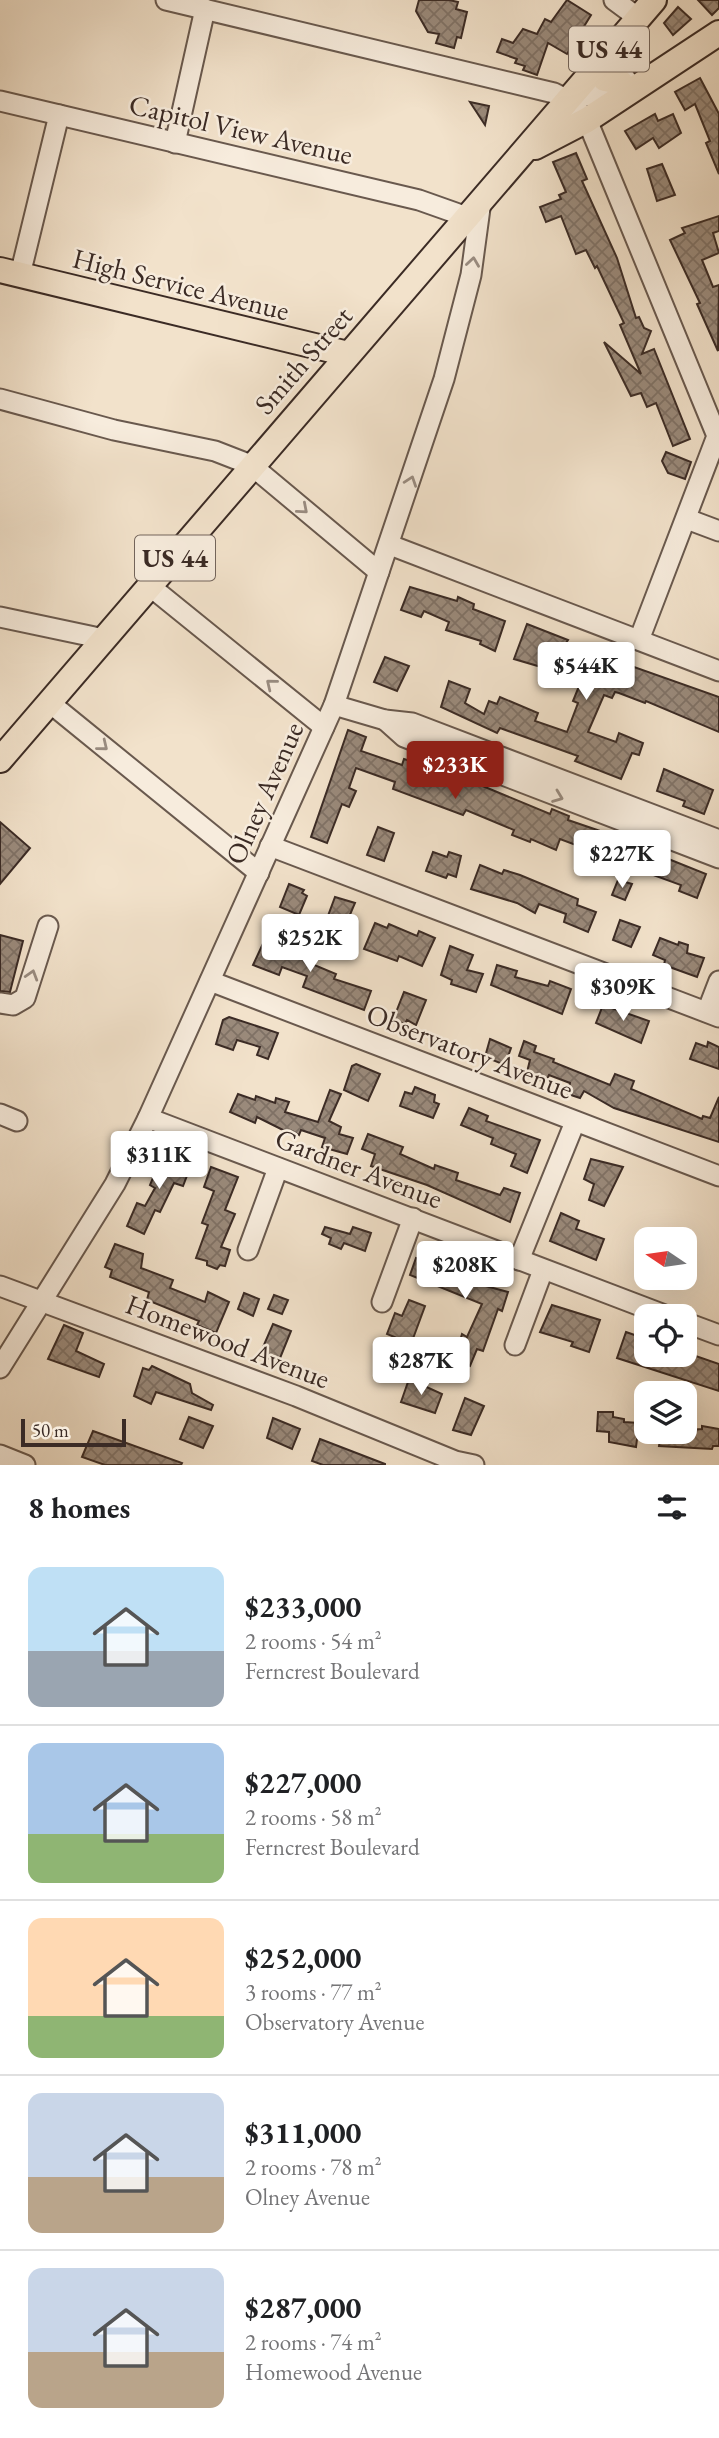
<!DOCTYPE html>
<meta charset="utf-8">
<style>
body{margin:0;font-family:"EB Garamond",serif;background:#f6f6f6;color:#202124;height:100vh;display:flex;flex-direction:column;font-size:26px;white-space:nowrap}
*{box-sizing:border-box;margin:0}
p{font-size:23px;color:#757577}
.icon{flex:none;width:38px;height:38px;fill:none;stroke:currentColor;stroke-width:2;stroke-linecap:round;stroke-linejoin:round}
.map{position:relative;height:1465px;overflow:hidden}
.drawer{display:flex;flex-direction:column;background:#fff;flex:1}
.drawer>*{flex:none}
.needle{width:46px;rotate:283deg}
.buttons{position:absolute;left:634px;top:1227px;display:grid;gap:14px}
.buttons a{display:grid;place-items:center;width:63px;height:63px;border-radius:14px;background:#fff;box-shadow:0 7px 28px #0002;font-size:35px}
.scale{position:absolute;left:21px;bottom:18px;width:105px;box-sizing:border-box;padding-left:7px;border:4px solid #3b2b25;border-top:0;font-size:19px;line-height:24px;white-space:nowrap;color:#3b2b25;-webkit-text-stroke:5px #f7ecdd;paint-order:stroke}
.price{position:absolute;translate:-50% -60px;padding:0 16px;border-radius:7px;background:#fff;color:#222;font-size:23px;line-height:46px;filter:drop-shadow(0 2px 4px #0008)}
.price::after{content:'';position:absolute;left:50%;top:42px;width:21px;height:16px;margin-left:-10px;background:inherit;clip-path:polygon(0 0,100% 0,50% 100%)}
.price.on{background:#8f2418;color:#fff}
ul{padding:0;list-style:none}
li{display:flex;align-items:center;gap:21px;height:175px;padding:0 28px}
li+li{border-top:2px solid #e0e0e0}
li span{display:grid;place-items:center;flex:none;width:196px;height:140px;border-radius:14px;color:#555}
li>.icon{margin-inline-start:auto}
span .icon{width:84px;height:84px;fill:#fffc;stroke-width:1}
li b{font-size:30px}
h2{display:flex;justify-content:space-between;align-items:center;height:84px;padding:0 28px;font-size:30px}
.map>svg:first-child{display:block}
.building{fill:url(#building-cross-hatch);stroke:#3b2b25;stroke-width:2}
.lines{fill:none;stroke-linecap:round;stroke-linejoin:round}
.minor-casing{stroke:#69594e;stroke-width:23}
.major-casing{stroke:#3b2b25;stroke-width:28}
.minor{stroke:#f7ecdd;stroke-width:19}
.major{stroke:#f2e2cb;stroke-width:24}
.oneway{stroke:#998c81}
.labels{text-anchor:middle;stroke-width:5;stroke-linejoin:round;paint-order:stroke}
.shield{fill:#f7ecdd;stroke:#73655c;stroke-width:2}
.shield-label{font-size:26px;font-weight:bold;fill:#3b2b25}
.street-label{font-size:28px;fill:#3b2b25;stroke:#f7ecdd}
</style>
<div class="map">
<svg width="719" height="1465" viewBox="0 0 719 1465">
<defs>
<pattern id="building-cross-hatch" width="8" height="8" patternUnits="userSpaceOnUse" patternTransform="scale(1.75)"><rect width="8" height="8" fill="#9a8a7b"/><path d="M0 0l8 8M0 8l8-8" fill="none" stroke="#7f7165"/></pattern>
</defs>
<rect width="100%" height="100%" fill="#f2e2cb"/>
<filter id="stains"><feTurbulence type="fractalNoise" baseFrequency=".00286" numOctaves="4"/><feColorMatrix values="0 0 0 0 .2 0 0 0 0 .09 0 0 0 0 .02 0 0 0 .5 -.17"/></filter>
<radialGradient id="worn" r=".72"><stop offset=".6" stop-color="#630" stop-opacity="0"/><stop offset="1" stop-color="#630" stop-opacity=".3"/></radialGradient>
<!-- building -->
<g class="building">
<path d="M419,0H449L458,2L456,9L467,12L461,38L457,37L454,48L436,43L439,34L428,32L416,11Z"/>
<path d="M567,0L591,15L567,54L548,43L537,75L523,70L525,66L515,63L517,59L497,52L502,39L513,43L523,29L537,34L545,19L551,22Z"/>
<path d="M698,0H719V8L712,15Z"/>
<path d="M678,7L691,19L673,35L664,23Z"/>
<path d="M700,78L719,114V174L706,143L710,141L695,104L685,110L675,92Z"/>
<path d="M470,102L489,106L485,125Z"/>
<path d="M655,114L658,121L673,114L681,133L659,148L653,138L636,149L625,131Z"/>
<path d="M576,153L587,179L582,181L617,258L636,318L639,317L644,328L651,331L642,354L654,349L690,439L673,446L656,403L647,407L641,393L631,396L604,342L641,374L620,325L624,323L597,266L595,268L586,250L576,254L561,216L546,222L540,207L561,199L559,195L566,192L553,162Z"/>
<path d="M662,164L675,195L657,201L647,169Z"/>
<path d="M719,216V231L713,233L719,253L702,260L713,287L719,285L718,351L697,304L700,303L670,240L685,233L682,228Z"/>
<path d="M666,452L691,462L685,479L668,473L662,461Z"/>
<path d="M410,587L457,601L458,597L474,604L473,609L505,621L495,651L480,644L481,641L446,630L449,622L424,611L421,617L401,610Z"/>
<path d="M527,624L568,640L566,643L719,697V732L646,701L645,703L619,693L615,692L612,698L604,695L588,732L616,742L619,733L643,743L639,755L632,753L621,779L575,761L578,756L500,728L497,733L441,707L449,681L470,689L465,703L484,714L489,701L497,704L500,697L538,713L535,721L567,732L578,703L573,701L582,679L514,659Z"/>
<path d="M385,657L409,666L397,691L374,682Z"/>
<path d="M348,730L366,737L361,751L402,765L404,759L461,777L550,814L552,809L569,816L568,820L624,839L616,860L560,839L556,850L531,839L530,842L512,835L514,830L466,810L463,815L393,789L395,782L356,768L349,788L356,791L349,807L342,804L327,843L311,837Z"/>
<path d="M664,769L713,790L704,814L683,806L685,801L657,791Z"/>
<path d="M0,822L30,848L0,884Z"/>
<path d="M378,827L394,833L384,861L367,855Z"/>
<path d="M433,852L447,857L449,852L461,856L456,877L448,874L446,878L426,871Z"/>
<path d="M651,852L706,874L697,898L679,891L681,885L642,871L647,854L651,855Z"/>
<path d="M480,865L502,874L504,870L520,875L578,899L577,905L596,912L588,932L564,922L566,914L539,904L535,913L517,903L471,889Z"/>
<path d="M618,880L632,884L625,900L612,895Z"/>
<path d="M289,884L304,890L302,893L307,896L299,915L280,907Z"/>
<path d="M335,897L355,903L343,931L325,924Z"/>
<path d="M620,920L640,927L631,947L613,940Z"/>
<path d="M375,923L387,928L389,924L417,936L419,931L435,938L422,966L399,956L397,961L364,949Z"/>
<path d="M0,935L23,941L10,992L0,991Z"/>
<path d="M266,937L290,947L289,951L308,959L307,962L336,974L334,979L371,991L364,1010L303,987L307,976L282,967L279,975L253,965Z"/>
<path d="M660,938L678,945L679,942L688,945L687,953L704,958L697,977L664,965L665,960L653,955Z"/>
<path d="M450,946L473,955L467,970L483,974L476,992L451,984L452,980L441,975Z"/>
<path d="M497,965L517,971L515,977L548,986L550,981L571,989L562,1014L491,985Z"/>
<path d="M404,992L426,1000L416,1025L407,1020L405,1024L393,1020Z"/>
<path d="M603,1005L649,1021L641,1043L596,1023Z"/>
<path d="M229,1017L278,1033L268,1059L257,1055L260,1047L237,1040L233,1050L216,1044L223,1020Z"/>
<path d="M490,1039L511,1048L505,1065L485,1057Z"/>
<path d="M524,1041L536,1046L534,1052L554,1059L553,1062L610,1085L615,1074L634,1081L631,1089L702,1119L703,1116L710,1118L719,1097V1142L614,1108L584,1091L580,1098L568,1094L570,1083L549,1075L546,1082L526,1076L530,1060L519,1056Z"/>
<path d="M708,1042L719,1047V1069L690,1059L696,1043L707,1047Z"/>
<path d="M356,1064L380,1074L368,1101L344,1090L352,1066Z"/>
<path d="M415,1087L435,1095L434,1102L439,1104L433,1118L400,1106L405,1092L412,1094Z"/>
<path d="M330,1090L341,1094L329,1121L341,1127L339,1134L353,1138L347,1154L322,1147L325,1138L301,1130L299,1135L292,1131L291,1134L257,1117L255,1123L230,1112L238,1094L255,1100L256,1096L275,1103L276,1098L289,1102L285,1112L318,1122Z"/>
<path d="M469,1108L488,1116L486,1121L540,1140L527,1173L511,1166L516,1154L491,1144L493,1138L461,1125Z"/>
<path d="M368,1134L403,1147L400,1154L434,1169L435,1165L458,1173L456,1180L500,1195L504,1188L520,1193L510,1222L427,1185L371,1166L375,1154L362,1149Z"/>
<path d="M164,1151L183,1159L179,1169L188,1173L183,1186L174,1183L160,1212L155,1210L144,1234L127,1226L137,1203L145,1206L155,1188L150,1185Z"/>
<path d="M591,1159L623,1167L604,1206L589,1200L594,1184L584,1179Z"/>
<path d="M211,1167L238,1177L225,1210L235,1214L221,1247L230,1250L225,1266L220,1265L217,1269L207,1265V1261L196,1258L208,1225L202,1223L214,1191L204,1187Z"/>
<path d="M561,1213L579,1221L576,1229L604,1239L596,1260L550,1241Z"/>
<path d="M325,1227L350,1234L353,1227L371,1233L365,1251L344,1243L341,1249L329,1244L331,1238L322,1234Z"/>
<path d="M115,1244L143,1254L141,1268L173,1280L170,1288L205,1302L208,1292L229,1302L216,1333L197,1325L199,1321L147,1300L149,1292L110,1277L112,1270L105,1267Z"/>
<path d="M416,1258L431,1262L434,1258L484,1280L482,1285L508,1292L502,1311L498,1309L483,1351L477,1349L470,1366L456,1360L461,1348H458L462,1334L467,1337L482,1304L410,1275Z"/>
<path d="M244,1293L259,1299L253,1316L238,1309Z"/>
<path d="M274,1295L288,1300L282,1314L268,1309Z"/>
<path d="M409,1300L425,1306L411,1344L387,1334L395,1313L402,1316Z"/>
<path d="M552,1305L600,1320L589,1352L571,1346L573,1342L540,1332Z"/>
<path d="M273,1324L291,1331L278,1363L260,1354Z"/>
<path d="M64,1325L83,1333L76,1351L104,1364L99,1377L48,1359Z"/>
<path d="M626,1332L646,1339V1354L670,1360L672,1354H690L719,1364V1391L617,1358Z"/>
<path d="M152,1366L190,1384L192,1393L213,1405L211,1410L156,1392L151,1404L134,1396L143,1368L149,1370Z"/>
<path d="M409,1379L442,1394L435,1413L401,1402Z"/>
<path d="M465,1398L484,1406L471,1435L453,1430Z"/>
<path d="M598,1412H613V1417L624,1419V1422L639,1423L636,1447L609,1442V1432L597,1431Z"/>
<path d="M189,1417L213,1426L203,1448L180,1439Z"/>
<path d="M273,1418L300,1429L292,1449L267,1438Z"/>
<path d="M702,1426L719,1429V1446H713L712,1449L659,1446L661,1432L702,1429Z"/>
<path d="M93,1431L182,1463L181,1465H105L82,1457Z"/>
<path d="M320,1439L385,1464V1465H323L312,1461Z"/>
</g>
<g class="lines">
<!-- minor casing -->
<g class="minor-casing">
<g id="minor">
<path d="M166,0L554,93L568,100L587,120L717,436L639,640"/>
<path d="M614,0L637,17"/>
<path d="M568,100L591,95L626,79"/>
<path d="M0,101L419,200L467,217"/>
<path d="M175,143L205,9"/>
<path d="M20,275L59,115"/>
<path d="M0,399L114,430L215,451L251,465L379,572"/>
<path d="M687,519L719,531"/>
<path d="M390,545L719,671"/>
<path d="M151,587L324,727"/>
<path d="M0,617L104,639"/>
<path d="M50,703L259,873"/>
<path d="M334,705L385,720L412,723L719,840"/>
<path d="M385,720L404,737L719,858"/>
<path d="M270,846L719,1017"/>
<path d="M210,981L719,1176"/>
<path d="M0,1003L13,1005L25,998L48,926"/>
<path d="M707,1012L719,981"/>
<path d="M0,1114L17,1121"/>
<path d="M148,1118L667,1316"/>
<path d="M248,1250L278,1168"/>
<path d="M519,1260L575,1122"/>
<path d="M0,1286L296,1396L455,1461L474,1465"/>
<path d="M382,1302L413,1218"/>
<path d="M684,1322L719,1335"/>
<path d="M515,1345L543,1270"/>
<path d="M0,1368L115,1184L148,1118L334,705L444,379L471,275L481,201"/>
<path d="M0,1455L25,1465"/>
</g>
</g>
<!-- major casing -->
<g class="major-casing">
<g id="major">
<path d="M604,55L602,68L605,79L620,82"/>
<path d="M535,147L587,120L719,33"/>
<path d="M0,270L348,354"/>
<path d="M0,760L654,0"/>
</g>
</g>
<!-- minor -->
<use href="#minor" class="minor"/>
<!-- major -->
<use href="#major" class="major"/>
</g>
<!-- one-way arrows -->
<defs><path id="oneway-chevron" d="M-2-3.5L2.5 0L-2 3.5" fill="none" stroke-width="1.6" stroke-linecap="round" stroke-linejoin="round" transform="scale(1.75)"/></defs>
<g class="oneway">
<use href="#oneway-chevron" transform="translate(473 262) rotate(-82)"/>
<use href="#oneway-chevron" transform="translate(411 481) rotate(-71)"/>
<use href="#oneway-chevron" transform="translate(303 509) rotate(41)"/>
<use href="#oneway-chevron" transform="translate(271 684) rotate(-141)"/>
<use href="#oneway-chevron" transform="translate(103 746) rotate(39)"/>
<use href="#oneway-chevron" transform="translate(558 797) rotate(21)"/>
<use href="#oneway-chevron" transform="translate(32 975) rotate(-73)"/>
</g>
<g class="labels">
<!-- shield labels -->
<g class="shield">
<rect x="569" y="26.5" width="80" height="45" rx="5"/>
<rect x="135" y="535.5" width="80" height="45" rx="5"/>
</g>
<g class="shield-label">
<text x="609" y="58">US 44</text>
<text x="175" y="567">US 44</text>
</g>
<!-- street labels -->
<g class="street-label">
<text transform="translate(241 129) rotate(13)" y="10">Capitol View Avenue</text>
<text transform="translate(181 284) rotate(14)" y="10">High Service Avenue</text>
<text transform="translate(303 360) rotate(-49)" y="10">Smith Street</text>
<text transform="translate(264 793) rotate(-66)" y="10">Olney Avenue</text>
<text transform="translate(470 1051) rotate(21)" y="10">Observatory Avenue</text>
<text transform="translate(359 1168) rotate(21)" y="10">Gardner Avenue</text>
<text transform="translate(228 1341) rotate(21)" y="10">Homewood Avenue</text>
</g>
</g>
<rect width="100%" height="100%" filter="url(#stains)"/>
<rect width="100%" height="100%" fill="url(#worn)"/>
</svg>
<div class="buttons">
<a><svg class="needle" viewBox="-14 -14 28 28"><path d="M0-13l5 13h-10z" fill="#e53935"/><path d="M0 13l5-13h-10z" fill="#757577"/></svg></a>
<a><svg class="icon" aria-label="locate" viewBox="0 0 24 24"><circle cx="12" cy="12" r="6"/><path d="M12 2v4M12 18v4M2 12h4M18 12h4"/></svg></a>
<a><svg class="icon" aria-label="layers" viewBox="0 0 24 24"><path d="M12 4l9 5-9 5-9-5zM3 14l9 5 9-5"/></svg></a>
</div>
<div class="scale">50 m</div>
<b class="price" style="left:586px;top:702px">$544K</b>
<b class="price on" style="left:455px;top:801px">$233K</b>
<b class="price" style="left:622px;top:890px">$227K</b>
<b class="price" style="left:310px;top:974px">$252K</b>
<b class="price" style="left:623px;top:1023px">$309K</b>
<b class="price" style="left:159px;top:1191px">$311K</b>
<b class="price" style="left:465px;top:1301px">$208K</b>
<b class="price" style="left:421px;top:1397px">$287K</b>
</div>
<section class="drawer">
<h2>8 homes<svg class="icon" aria-label="filters" viewBox="0 0 24 24"><path d="M4 7h16M4 17h16"/><circle cx="9" cy="7" r="2"/><circle cx="15" cy="17" r="2"/></svg></h2>
<ul>
<li><span style="background:linear-gradient(#bfe0f5 60%,#9aa5b1 0)"><svg class="icon" aria-label="home" viewBox="0 0 24 24"><path d="M3 11l9-7 9 7M6 9v11h12V9"/></svg></span><div><b>$233,000</b><p>2 rooms · 54 m²</p><p>Ferncrest Boulevard</p></div></li>
<li><span style="background:linear-gradient(#a9c7e8 65%,#8fb573 0)"><svg class="icon" aria-label="home" viewBox="0 0 24 24"><path d="M3 11l9-7 9 7M6 9v11h12V9"/></svg></span><div><b>$227,000</b><p>2 rooms · 58 m²</p><p>Ferncrest Boulevard</p></div></li>
<li><span style="background:linear-gradient(#ffd9b3 70%,#8fb573 0)"><svg class="icon" aria-label="home" viewBox="0 0 24 24"><path d="M3 11l9-7 9 7M6 9v11h12V9"/></svg></span><div><b>$252,000</b><p>3 rooms · 77 m²</p><p>Observatory Avenue</p></div></li>
<li><span style="background:linear-gradient(#c9d6e8 60%,#b9a48a 0)"><svg class="icon" aria-label="home" viewBox="0 0 24 24"><path d="M3 11l9-7 9 7M6 9v11h12V9"/></svg></span><div><b>$311,000</b><p>2 rooms · 78 m²</p><p>Olney Avenue</p></div></li>
<li><span style="background:linear-gradient(#c9d6e8 60%,#b9a48a 0)"><svg class="icon" aria-label="home" viewBox="0 0 24 24"><path d="M3 11l9-7 9 7M6 9v11h12V9"/></svg></span><div><b>$287,000</b><p>2 rooms · 74 m²</p><p>Homewood Avenue</p></div></li>
</ul>
</section>
